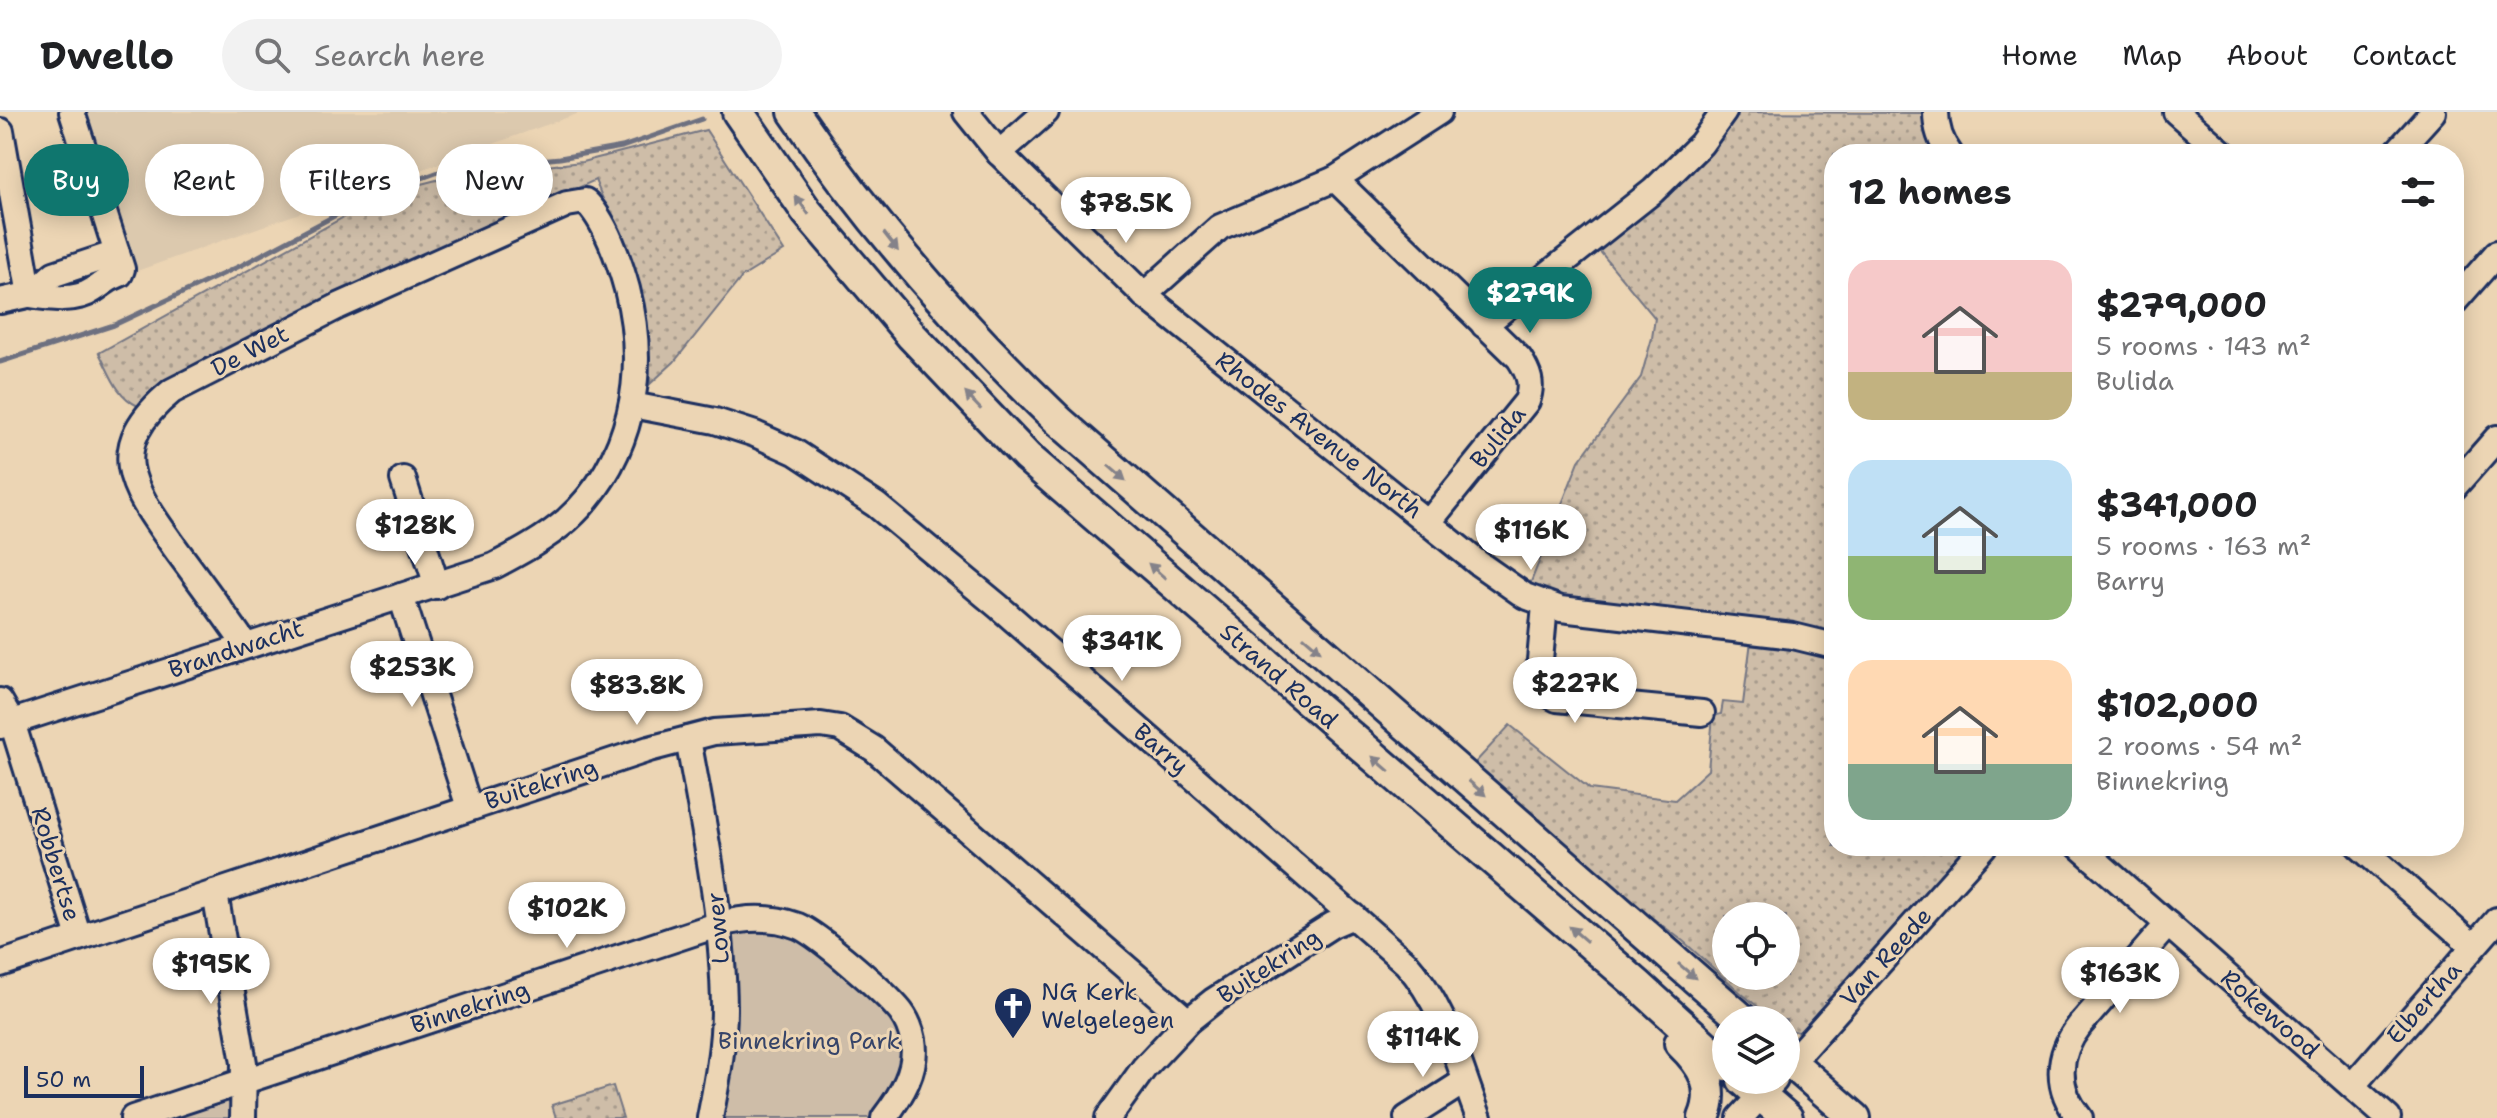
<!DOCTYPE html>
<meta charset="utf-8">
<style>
body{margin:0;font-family:"Shantell Sans",sans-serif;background:#f2f2f2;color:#202124;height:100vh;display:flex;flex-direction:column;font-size:30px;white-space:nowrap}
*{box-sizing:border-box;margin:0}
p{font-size:26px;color:#757577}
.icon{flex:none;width:44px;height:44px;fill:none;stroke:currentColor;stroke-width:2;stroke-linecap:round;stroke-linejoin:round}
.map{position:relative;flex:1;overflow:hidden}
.side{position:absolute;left:1824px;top:32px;width:640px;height:712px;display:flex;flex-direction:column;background:#fff;border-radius:32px;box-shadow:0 4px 20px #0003}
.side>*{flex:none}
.guide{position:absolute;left:24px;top:32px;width:760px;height:72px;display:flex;gap:16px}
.controls{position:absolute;left:1712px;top:790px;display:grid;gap:16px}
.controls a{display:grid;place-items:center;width:88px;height:88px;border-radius:50%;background:#fff;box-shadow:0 4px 20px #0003;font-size:40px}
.scale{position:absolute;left:24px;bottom:20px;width:120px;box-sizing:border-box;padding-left:8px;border:4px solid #1b2f5e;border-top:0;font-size:22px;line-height:28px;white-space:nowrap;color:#1b2f5e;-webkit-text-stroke:6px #ecd5b4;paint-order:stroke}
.price{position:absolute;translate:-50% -68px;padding:0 18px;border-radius:28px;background:#fff;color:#222;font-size:26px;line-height:52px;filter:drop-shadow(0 2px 4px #0008)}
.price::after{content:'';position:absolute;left:50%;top:48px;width:24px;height:18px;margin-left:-12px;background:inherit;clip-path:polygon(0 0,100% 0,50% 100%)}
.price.active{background:#0f766e;color:#fff}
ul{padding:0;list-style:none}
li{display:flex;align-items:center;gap:24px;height:200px;padding:0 24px}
li span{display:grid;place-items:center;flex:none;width:224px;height:160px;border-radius:24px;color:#555}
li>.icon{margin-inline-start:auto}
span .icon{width:96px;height:96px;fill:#fffc;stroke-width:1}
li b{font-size:34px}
h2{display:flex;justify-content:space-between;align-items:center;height:96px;padding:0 24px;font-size:34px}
.tag{padding:0 28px;border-radius:36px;background:#fff;box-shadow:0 4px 20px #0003;font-size:28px;line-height:72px}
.tag.active{background:#0f766e;color:#fff}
header{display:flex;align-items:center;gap:48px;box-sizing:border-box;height:112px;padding:0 40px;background:#fff;border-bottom:2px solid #e0e0e0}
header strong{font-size:38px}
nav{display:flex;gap:44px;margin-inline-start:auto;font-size:28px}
.search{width:560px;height:72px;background:#f2f2f2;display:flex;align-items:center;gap:20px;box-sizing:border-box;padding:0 28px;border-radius:44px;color:#757577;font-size:30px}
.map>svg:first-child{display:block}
.built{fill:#dcc9ae}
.grass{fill:url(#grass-dots);stroke:#747683;stroke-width:2;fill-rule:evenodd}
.park{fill:#cebda8;stroke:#747683;stroke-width:2}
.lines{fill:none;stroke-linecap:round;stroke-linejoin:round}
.stream{stroke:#6d7080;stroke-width:5}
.minor-casing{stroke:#1b2f5e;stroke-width:30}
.major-casing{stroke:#1b2f5e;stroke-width:36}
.minor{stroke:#ecd5b4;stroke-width:24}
.major{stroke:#ecd5b4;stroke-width:30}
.oneway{fill:#848289}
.labels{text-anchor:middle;stroke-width:6;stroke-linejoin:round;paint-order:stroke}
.street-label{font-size:24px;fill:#1b2f5e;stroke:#ecd5b4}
.poi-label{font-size:24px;fill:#1b2f5e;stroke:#ecd5b4;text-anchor:start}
.park-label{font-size:24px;fill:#364469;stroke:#ecd5b4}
</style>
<header>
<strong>Dwello</strong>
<div class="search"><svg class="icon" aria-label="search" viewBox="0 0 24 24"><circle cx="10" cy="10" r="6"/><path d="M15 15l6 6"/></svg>Search here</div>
<nav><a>Home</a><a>Map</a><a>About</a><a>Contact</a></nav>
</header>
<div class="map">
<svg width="2497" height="1006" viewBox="0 0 2497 1006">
<defs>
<pattern id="grass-dots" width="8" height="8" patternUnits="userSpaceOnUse" patternTransform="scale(2)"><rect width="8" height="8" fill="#cebda8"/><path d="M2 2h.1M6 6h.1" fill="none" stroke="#a69a8c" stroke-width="1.8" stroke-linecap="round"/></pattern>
</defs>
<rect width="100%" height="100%" fill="#ecd5b4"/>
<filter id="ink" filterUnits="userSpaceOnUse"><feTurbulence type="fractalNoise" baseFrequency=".0125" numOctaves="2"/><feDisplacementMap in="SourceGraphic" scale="16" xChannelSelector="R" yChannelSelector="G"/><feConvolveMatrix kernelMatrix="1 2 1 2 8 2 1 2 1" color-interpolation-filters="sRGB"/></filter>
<g filter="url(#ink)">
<!-- built -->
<path class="built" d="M73,0H577V2L123,164Z"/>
<!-- grass -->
<g class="grass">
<path d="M1737,0L1925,1L1926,19L1936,42H1834V520L1829,518L1827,521L1554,485L1529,475L1579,349L1641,265L1652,226L1655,206L1597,136L1698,52Z"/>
<path d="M706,18L784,139L742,165L674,250L650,272L648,217L638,171L595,68L191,258L149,284L138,294C116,284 110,261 99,241L371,90L413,74L452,64L582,50Z"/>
<path d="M1751,529L1819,539L1834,546V734H1971L1806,918L1798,920L1786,917V908H1774L1741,881L1683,829L1631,790L1473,653L1510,613L1590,677L1675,688L1708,658L1713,604L1721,602L1723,590L1743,592ZM1726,804H1786V864H1726Z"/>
<path d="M613,974L623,1006H556L552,993Z"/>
</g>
<!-- park -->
<g class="park">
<path d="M738,815L794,818L894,903L907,946L875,1006H720L731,829L733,820Z"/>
<path d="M226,987L233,995L236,1006H159Z"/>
</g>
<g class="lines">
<!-- stream -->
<path class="stream" d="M0,250L114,213L242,153L370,85L447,57L560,46L622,35L702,7"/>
<!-- minor casing -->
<g class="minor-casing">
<g id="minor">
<path d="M966,0L999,41L1144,183L1478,451L1525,484L1561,497L1793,524L1834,534"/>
<path d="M1936,0C1936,16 1940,29 1950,42"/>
<path d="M2176,0L2224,42"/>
<path d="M1,19L30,183"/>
<path d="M999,41L1046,0"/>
<path d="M2395,42L2433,0"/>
<path d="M1335,67L1519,246C1529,261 1533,272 1527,289L1429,410"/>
<path d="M30,183C49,186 76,190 93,178C104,171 106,167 120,162L122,157L72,0"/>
<path d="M30,183L54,162L117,141"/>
<path d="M1144,183L1220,115L1335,67L1439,0"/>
<path d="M0,189L46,179"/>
<path d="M2454,190L2497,141"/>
<path d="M1484,213L1653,79L1701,32L1724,0"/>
<path d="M632,293L715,309L755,322L795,340L876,393L998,494L1406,851C1445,894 1458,952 1479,1006"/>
<path d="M403,367L437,474"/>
<path d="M2454,375L2497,326"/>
<path d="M401,484L469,695"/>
<path d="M1545,493L1539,559C1540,574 1544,581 1557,587L1702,601"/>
<path d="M0,589L12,610L79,825"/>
<path d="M0,614L494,454C519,441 545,427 567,408C633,348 648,260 627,177C620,151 605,107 585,89L567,92L339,194L172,279C100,338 134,378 178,440C201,471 224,502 246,534"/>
<path d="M688,627C704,716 723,805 724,896C724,933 717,970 710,1006"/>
<path d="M2079,734L2388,1006"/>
<path d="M2359,734L2473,834"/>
<path d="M215,781L244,951L243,1006"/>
<path d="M0,852L649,637L714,620L821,613L840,616L874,637L1188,909"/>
<path d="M1786,956L1984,734"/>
<path d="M2352,974L2497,808"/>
<path d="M133,1006L720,812C746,805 772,804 798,814C819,823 886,881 901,900C907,908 911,918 913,928C918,957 901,984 884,1006"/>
<path d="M1108,1006L1144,956L1188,909L1213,889L1332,813L1353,804"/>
<path d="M1407,1006L1465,969"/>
<path d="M1740,1006L1775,968"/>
<path d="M2080,1006C2055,977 2056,943 2080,913L2168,812"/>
</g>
</g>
<!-- major casing -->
<g class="major-casing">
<g id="major">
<path d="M738,0L807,100L912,224L1027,345L1637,872L1726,953"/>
<path d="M794,0C871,113 960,214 1059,309L1743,908"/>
<path d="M1680,931C1703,953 1717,975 1704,1006"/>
<path d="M1786,946L1855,1006"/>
<path d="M1743,968L1787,1006"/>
</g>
</g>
<!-- minor -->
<use href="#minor" class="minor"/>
<!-- major -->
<use href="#major" class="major"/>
</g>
<!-- one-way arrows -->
<defs><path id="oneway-solid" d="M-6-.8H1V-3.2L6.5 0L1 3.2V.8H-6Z" transform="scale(2)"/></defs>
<g class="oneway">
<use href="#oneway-solid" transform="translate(802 93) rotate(-126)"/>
<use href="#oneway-solid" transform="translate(891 130) rotate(52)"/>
<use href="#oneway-solid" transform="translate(973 289) rotate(-133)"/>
<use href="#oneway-solid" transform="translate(1117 361) rotate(41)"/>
<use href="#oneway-solid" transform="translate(1157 459) rotate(-139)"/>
<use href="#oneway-solid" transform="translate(1312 532) rotate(41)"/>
<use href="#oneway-solid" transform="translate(1381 652) rotate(-139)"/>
<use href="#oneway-solid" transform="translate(1477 676) rotate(41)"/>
<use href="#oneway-solid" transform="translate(1578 822) rotate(-139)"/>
<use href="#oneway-solid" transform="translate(1687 859) rotate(41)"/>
</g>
</g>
<!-- icons -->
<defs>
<g id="church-pin" transform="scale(2)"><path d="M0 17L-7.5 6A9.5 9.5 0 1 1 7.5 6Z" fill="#1b2f5e" stroke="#ecd5b4"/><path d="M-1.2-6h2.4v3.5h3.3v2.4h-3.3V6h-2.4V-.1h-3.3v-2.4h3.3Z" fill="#fff"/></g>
</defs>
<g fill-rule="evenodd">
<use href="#church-pin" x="1013" y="894"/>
</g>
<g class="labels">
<!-- street labels -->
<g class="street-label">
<text transform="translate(250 239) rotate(-27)" y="8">De Wet</text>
<text transform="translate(1319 323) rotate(38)" y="8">Rhodes Avenue North</text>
<text transform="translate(1498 325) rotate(-51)" y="8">Bulida</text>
<text transform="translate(236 537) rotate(-18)" y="8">Brandwacht</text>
<text transform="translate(1279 564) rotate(41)" y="8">Strand Road</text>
<text transform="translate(1161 637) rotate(41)" y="8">Barry</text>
<text transform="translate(541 672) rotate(-18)" y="8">Buitekring</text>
<text transform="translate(56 752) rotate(73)" y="8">Robbertse</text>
<text transform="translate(718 816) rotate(-95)" y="8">Lower</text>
<text transform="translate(1886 845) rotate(-48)" y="8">Van Reede</text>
<text transform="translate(1269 854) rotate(-33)" y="8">Buitekring</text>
<text transform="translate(2424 891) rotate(-49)" y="8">Elbertha</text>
<text transform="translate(470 895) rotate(-18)" y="8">Binnekring</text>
<text transform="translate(2270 902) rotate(41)" y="8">Rokewood</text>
</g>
<!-- poi labels -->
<g class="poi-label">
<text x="1041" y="888">NG Kerk<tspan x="1041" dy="28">Welgelegen</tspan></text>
</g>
<!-- park labels -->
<g class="park-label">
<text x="809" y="937">Binnekring Park</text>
</g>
</g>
</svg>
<div class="controls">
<a><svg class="icon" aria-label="locate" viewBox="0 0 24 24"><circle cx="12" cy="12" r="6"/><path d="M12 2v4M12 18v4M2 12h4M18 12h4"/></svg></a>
<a><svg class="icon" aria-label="layers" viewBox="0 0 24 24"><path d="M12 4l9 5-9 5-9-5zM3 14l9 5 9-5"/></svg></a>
</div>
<div class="scale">50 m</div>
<b class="price" style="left:1126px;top:133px">$78.5K</b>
<b class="price active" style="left:1530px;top:223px">$279K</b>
<b class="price" style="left:415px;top:455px">$128K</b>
<b class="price" style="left:1531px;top:460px">$116K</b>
<b class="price" style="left:1122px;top:571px">$341K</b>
<b class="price" style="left:412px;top:597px">$253K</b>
<b class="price" style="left:1575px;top:613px">$227K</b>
<b class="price" style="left:637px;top:615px">$83.8K</b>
<b class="price" style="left:567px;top:838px">$102K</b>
<b class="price" style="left:211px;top:894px">$195K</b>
<b class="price" style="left:2120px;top:903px">$163K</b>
<b class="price" style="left:1423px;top:967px">$114K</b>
<div class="guide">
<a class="tag active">Buy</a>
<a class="tag">Rent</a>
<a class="tag">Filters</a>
<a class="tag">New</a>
</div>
<section class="side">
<h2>12 homes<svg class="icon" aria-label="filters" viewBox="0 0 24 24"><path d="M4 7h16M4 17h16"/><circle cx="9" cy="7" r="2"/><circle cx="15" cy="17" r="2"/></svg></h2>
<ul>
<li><span style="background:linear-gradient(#f6c9c9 70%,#c2b280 0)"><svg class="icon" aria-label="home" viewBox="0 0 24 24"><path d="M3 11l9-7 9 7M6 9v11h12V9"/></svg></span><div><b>$279,000</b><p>5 rooms · 143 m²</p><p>Bulida</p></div></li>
<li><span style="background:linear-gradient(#bfe0f5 60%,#8fb573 0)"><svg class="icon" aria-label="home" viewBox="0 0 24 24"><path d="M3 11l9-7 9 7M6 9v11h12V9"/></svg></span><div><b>$341,000</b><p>5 rooms · 163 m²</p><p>Barry</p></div></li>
<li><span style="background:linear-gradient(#ffd9b3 65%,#7fa58c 0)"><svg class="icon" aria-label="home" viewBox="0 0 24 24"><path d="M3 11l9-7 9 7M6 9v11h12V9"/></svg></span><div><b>$102,000</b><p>2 rooms · 54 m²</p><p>Binnekring</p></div></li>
</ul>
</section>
</div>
